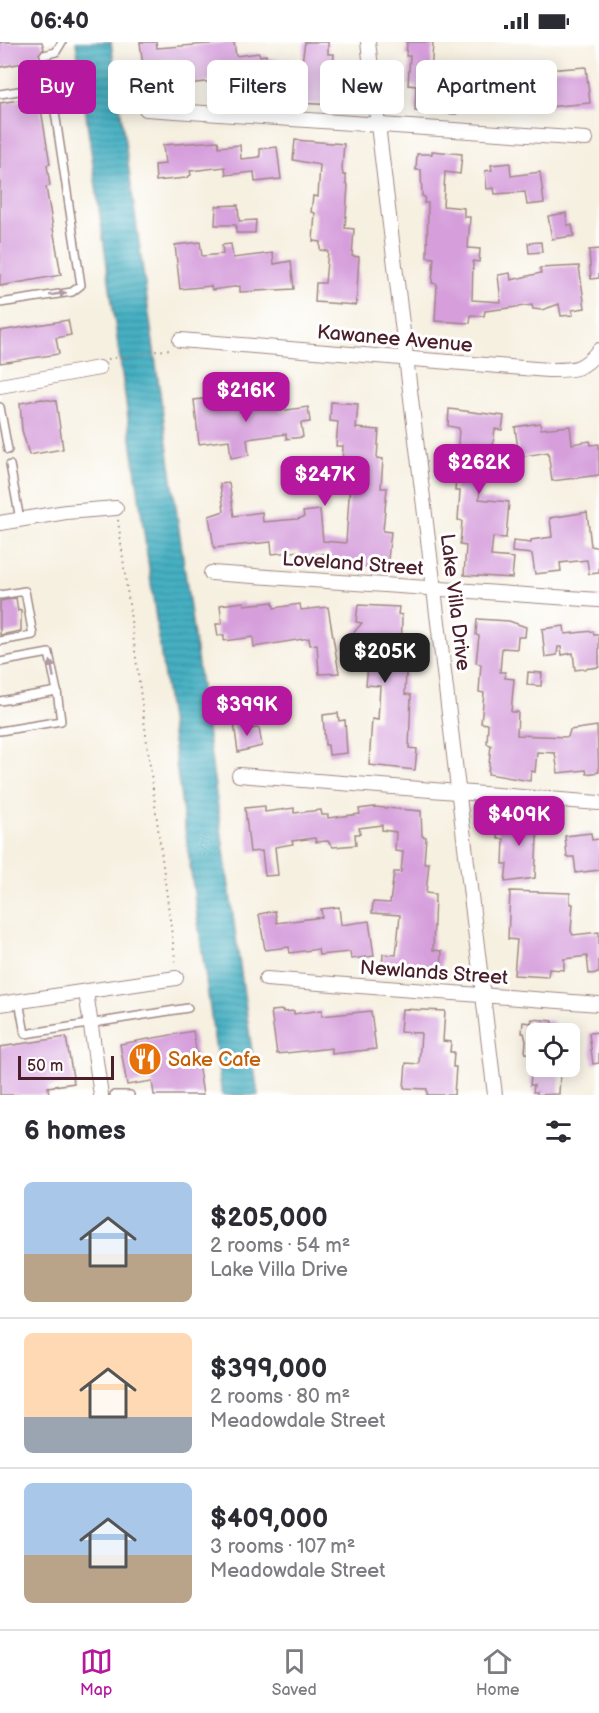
<!DOCTYPE html>
<meta charset="utf-8">
<style>
body{margin:0;font-family:"Balsamiq Sans",sans-serif;background:#f7f7f7;color:#2b2b33;height:100vh;display:flex;flex-direction:column;font-size:22px;white-space:nowrap}
*{box-sizing:border-box;margin:0}
p{font-size:20px;color:#7c7c81}
.icon{flex:none;width:33px;height:33px;fill:none;stroke:currentColor;stroke-width:2;stroke-linecap:round;stroke-linejoin:round}
.map{position:relative;height:1053px;overflow:hidden}
.panel{display:flex;flex-direction:column;background:#fff;flex:1}
.panel>*{flex:none}
.guide{position:absolute;left:18px;top:18px;width:564px;height:54px;display:flex;gap:12px}
.controls{position:absolute;left:526px;top:981px;display:grid;gap:12px}
.controls a{display:grid;place-items:center;width:54px;height:54px;border-radius:9px;background:#fff;box-shadow:0 3px 15px #0003;font-size:30px}
.scale{position:absolute;left:18px;bottom:15px;width:96px;box-sizing:border-box;padding-left:6px;border:3px solid #4a1f2b;border-top:0;font-size:16px;line-height:21px;white-space:nowrap;color:#4a1f2b;-webkit-text-stroke:4px #fff;paint-order:stroke}
.price{position:absolute;translate:-50% -51px;padding:0 14px;border-radius:12px;background:#b5179e;color:#fff;font-size:20px;line-height:39px;filter:drop-shadow(0 2px 3px #0008)}
.price::after{content:'';position:absolute;left:50%;top:36px;width:18px;height:14px;margin-left:-9px;background:inherit;clip-path:polygon(0 0,100% 0,50% 100%)}
.price.selected{background:#222;color:#fff}
ul{padding:0;list-style:none}
li{display:flex;align-items:center;gap:18px;height:150px;padding:0 24px}
li+li{border-top:2px solid #e1e1e2}
li span{display:grid;place-items:center;flex:none;width:168px;height:120px;border-radius:9px;color:#555}
li>.icon{margin-inline-start:auto}
span .icon{width:72px;height:72px;fill:#fffc;stroke-width:1}
li b{font-size:26px}
h2{display:flex;justify-content:space-between;align-items:center;height:72px;padding:0 24px;font-size:26px}
.tag{padding:0 21px;border-radius:9px;background:#fff;box-shadow:0 3px 15px #0003;font-size:21px;line-height:54px}
.tag.selected{background:#b5179e;color:#fff}
.status{display:flex;justify-content:space-between;align-items:center;height:42px;padding:0 30px;background:#fff;direction:ltr}
.status svg{height:16px;fill:currentColor}
.menu{display:flex;justify-content:space-around;align-items:center;height:84px;border-top:2px solid #e1e1e2;background:#fff;font-size:16px;color:#7c7c81}
.menu a{display:grid;justify-items:center;gap:3px}
.menu .selected{color:#b5179e}
.map>svg:first-child{display:block}
.water{fill:url(#water-rules);stroke:#486877;stroke-width:1.5}
.building{fill:#d69fdc}
.lines{fill:none;stroke-linecap:round;stroke-linejoin:round}
.lane-casing{stroke:#a08886;stroke-width:10}
.street-casing{stroke:#a08886;stroke-width:16}
.path{stroke:#a08886;stroke-width:2;stroke-dasharray:1.5 4.5;stroke-linecap:butt}
.lane{stroke:#fff;stroke-width:7}
.street{stroke:#fff;stroke-width:14}
.oneway{fill:#ae9aa0}
.labels{text-anchor:middle;stroke-width:6;stroke-linejoin:round;paint-order:stroke}
.street-label{font-size:20px;fill:#4a1f2b;stroke:#fff}
.food-label{font-size:20px;fill:#c56008;stroke:#fff;text-anchor:start}
</style>
<div class="status"><b>06:40</b><svg viewBox="0 0 49 12"><path d="M0 12V9h3v3zM5 12V6h3v6zM10 12V3h3v9zM15 12V0h3v12zM26 1h20v11H26zM47 4h2v5h-2z"/></svg></div>
<div class="map">
<svg width="599" height="1053" viewBox="0 0 599 1053">
<defs>
<pattern id="water-rules" width="6" height="5" patternUnits="userSpaceOnUse" patternTransform="scale(1.5)"><rect width="6" height="5" fill="#45b0c3"/><path d="M0 2.5h6" fill="none" stroke="#3c8f9f"/></pattern>
</defs>
<rect width="100%" height="100%" fill="#fff"/>
<filter id="ink" filterUnits="userSpaceOnUse"><feTurbulence type="fractalNoise" baseFrequency=".0167" numOctaves="2"/><feDisplacementMap in="SourceGraphic" scale="12" xChannelSelector="R" yChannelSelector="G"/><feConvolveMatrix kernelMatrix="1 2 1 2 8 2 1 2 1" color-interpolation-filters="sRGB"/></filter>
<filter id="wash" filterUnits="userSpaceOnUse"><feTurbulence type="fractalNoise" baseFrequency=".008" numOctaves="4" result="noise"/><feDisplacementMap in="SourceGraphic" scale="24" xChannelSelector="R" yChannelSelector="G"/><feGaussianBlur stdDeviation="1.35" result="paint"/><feColorMatrix in="noise" values="0 0 0 0 0 0 0 0 0 0 0 0 0 0 0 0 0 1.4 0 .05"/><feComposite in="paint" operator="in"/></filter>
<g filter="url(#wash)">
<rect width="100%" height="100%" fill="#f6f0e0"/>
<!-- water -->
<path class="water" d="M76,0H111L258,1053H222Z"/>
<g id="blocks">
<!-- building -->
<g class="building">
<path d="M0,0H42L44,7L39,12L42,18L0,25Z"/>
<path d="M140,0H156L157,6L234,0L236,14L259,11L260,14L266,13V16L302,20L305,0H328V12H334L332,41H338L336,63L297,61L299,36L267,32L268,43L244,46V41L215,44L214,39L178,43L177,38L145,41Z"/>
<path d="M407,0H433L431,32H436L435,48L458,50L456,72L415,69L416,44L408,43L410,14H406Z"/>
<path d="M586,25L590,61L536,66L531,29Z"/>
<path d="M499,37L502,56L477,60L474,40Z"/>
<path d="M39,55L50,122L47,123L50,144L46,145L61,233L0,244V61Z"/>
<path d="M295,98L344,102L342,126L343,133H346V142L348,143L345,186L354,187L352,214L359,215L356,263L315,260L316,241H325L328,209L320,208V200L313,199L315,171L311,170L313,154L318,155L320,123L293,118Z"/>
<path d="M218,99L219,105L240,103L241,117L260,115V107L277,105L281,137L255,140L254,130L226,133L225,125L190,129L191,133L186,136L156,139L155,123L165,122L163,103Z"/>
<path d="M432,109L462,112L460,132L445,130L443,164L464,166V175H470L468,206L480,207L479,220L473,219L472,258L501,260L498,233L510,231L511,238L541,231L540,226L579,224L585,266L572,268L573,273L561,274L559,262L542,268L533,267L532,263L485,269L484,274L471,273L470,281L435,279L437,242L432,241L434,216L427,215L428,161H424L425,155L422,154L421,128H416L417,112H432Z"/>
<path d="M510,121L511,134L540,130L544,161L527,163L525,150L495,152L494,146L487,147L485,129L492,128L491,123Z"/>
<path d="M238,163L239,179L256,178L255,191H236V183H215L216,164Z"/>
<path d="M566,171L567,183H572L574,194L552,197L548,174Z"/>
<path d="M200,200L202,214L223,212L222,203L231,202L233,216L273,211L274,222L291,219L294,247L240,250V244L212,248L211,244L180,247L175,203Z"/>
<path d="M541,200L542,210L529,211L528,201Z"/>
<path d="M599,207V236L591,237L589,208Z"/>
<path d="M68,278L71,293L56,296L59,312L0,321V289Z"/>
<path d="M219,355L220,362L249,359L250,363L279,360L280,369L308,365L310,380L301,381L303,395L286,397V392L247,397L249,413L231,416L229,398L199,402L194,358Z"/>
<path d="M42,357L56,359L63,407L29,413L22,388L20,361Z"/>
<path d="M331,360L358,362L356,386L379,388L377,416L383,417L381,446H387L383,489L391,490L387,526L346,523L347,517L329,516V511L300,514V509L272,512L271,500L214,506L209,474L224,469L220,442L229,441L234,474L262,470L263,480L297,477L304,475L303,470L320,468L323,499L346,501L350,440L333,438L332,425H342L343,404H336L338,380L330,379Z"/>
<path d="M449,367L504,374L502,388L495,387L490,423H482L479,457L509,460L506,496L493,495L491,514L514,516L512,536L464,533L466,504L460,503L462,479L458,478L460,449H455L459,386L448,384Z"/>
<path d="M540,381L541,387L570,384L572,402L590,399L591,403L599,402V433L552,439L548,410L519,415L515,385Z"/>
<path d="M587,470L591,504L599,506V531L589,532L587,518L560,521L561,529L535,532L532,512L512,510L513,499L531,501V498L552,495L550,476Z"/>
<path d="M16,556L18,569L21,568V589L0,593V559Z"/>
<path d="M244,560V563L273,560L274,566L300,562L301,568L328,565L339,631L319,632L317,602L310,603L309,596L254,605L253,595L224,599V593L218,594L216,582H222L220,563Z"/>
<path d="M358,563L399,565L398,572L402,573L401,629H406L405,652L411,653L409,706L417,707L415,728L369,723L372,677L378,678L380,644L366,643L368,623L343,603L362,581L356,580Z"/>
<path d="M477,577L509,579L526,585L525,595H518L517,607L502,606L500,630H505V636L514,637L511,670H518L517,693L568,695L570,688L597,684L599,730L587,732L586,728L558,731L555,711L537,710L535,730L531,729L530,739L488,732L491,703L487,702L488,682L481,681L484,651L479,650L481,622L476,621L479,594L476,593Z"/>
<path d="M564,584L565,592L593,589L594,593H599V625L575,628L573,611L562,613L561,605H558L557,613L545,615L542,587Z"/>
<path d="M528,630L542,631L541,644L527,643Z"/>
<path d="M338,671L339,679L345,678L347,711L329,713L328,703H325L323,673Z"/>
<path d="M248,679L250,687L259,686L262,704L238,710L234,681Z"/>
<path d="M265,764V770L294,766V771L321,768L322,773H328V776L360,772L359,767L374,765L421,769L422,794L426,795L424,821H429L426,851L435,852L433,908L442,909L441,931L382,925L383,912L396,913L400,873L372,871L373,860L390,861L394,830H401L403,810L395,809L396,790L382,788V783L359,786L360,792H355L356,803L333,805L328,799L316,800L315,796L292,799L293,802L275,805L278,833L265,834L262,809L250,810L245,766Z"/>
<path d="M503,775L538,777L535,836L505,840L507,822H503L504,797H498L499,781L503,782Z"/>
<path d="M591,791L592,798L599,797V828L576,831L574,815H567L565,794Z"/>
<path d="M510,849L570,851V862H573L571,889L573,893L599,890V931L589,932L587,914L564,917V928L549,927L548,935L514,933L517,898L508,897Z"/>
<path d="M339,865L341,883L369,879L374,914L351,917L350,910L319,913L318,907L290,911L289,905L265,908L259,872L275,869L277,881L322,875L321,867Z"/>
<path d="M402,967L445,969L443,999L451,1000L450,1010H454L453,1025H456L454,1053H427V1047L404,1046L406,1021L419,1022L421,991L400,990Z"/>
<path d="M283,968V970L294,969V972L322,968V974L371,969L376,1007L332,1012V1006L277,1012L271,969Z"/>
<path d="M532,977L553,979L552,992H537V1012L525,1011L526,999L524,991H522L523,980L531,981Z"/>
<path d="M193,989L203,1053H154L152,1039L127,1043L120,1002Z"/>
<path d="M599,990V1021L593,1022L589,991Z"/>
<path d="M66,995L74,1041L48,1045L49,1053H0V1005Z"/>
<path d="M532,1024H555L554,1033H560L559,1052L537,1053V1050H533L534,1043H530Z"/>
</g>
</g>
</g>
<g filter="url(#ink)">
<use href="#blocks" fill-opacity="0" stroke="#a08886" stroke-width="1.5"/>
<g class="lines">
<!-- lane casing -->
<g class="lane-casing">
<g id="lane">
<path d="M44,13L56,10L62,0"/>
<path d="M0,52L43,45L52,50L81,243L72,250L0,261"/>
<path d="M0,365L8,408"/>
<path d="M10,423L20,478"/>
<path d="M0,553L25,549L33,593L0,599"/>
<path d="M0,620L49,611L57,649L0,659"/>
<path d="M0,689L61,679L57,649"/>
<path d="M19,959L25,992L188,966"/>
<path d="M114,1053H130"/>
</g>
</g>
<!-- street casing -->
<g class="street-casing">
<g id="street">
<path d="M368,0L495,1053"/>
<path d="M146,67L586,97"/>
<path d="M180,298L548,328C574,328 582,329 599,308"/>
<path d="M0,344L99,326"/>
<path d="M0,481L66,470L116,466"/>
<path d="M211,531L599,558"/>
<path d="M239,733L599,761"/>
<path d="M266,937L599,962"/>
<path d="M86,950L101,1053"/>
<path d="M0,962L176,936"/>
</g>
</g>
<!-- path -->
<g class="path">
<path d="M108,317L170,307"/>
<path d="M118,478L176,924"/>
</g>
<!-- lane -->
<use href="#lane" class="lane"/>
<!-- street -->
<use href="#street" class="street"/>
</g>
<!-- one-way arrows -->
<defs><path id="oneway-solid" d="M-6-.8H1V-3.2L6.5 0L1 3.2V.8H-6Z" transform="scale(1.5)"/></defs>
<g class="oneway">
<use href="#oneway-solid" transform="translate(58 252) rotate(-9)"/>
<use href="#oneway-solid" transform="translate(52 627) rotate(-101)"/>
</g>
</g>
<!-- icons -->
<defs>
<g id="restaurant-disc" transform="scale(1.725)"><circle r="9.5" fill="#e8710a" stroke="#fff"/><path d="M-5-6h1v4h1v-4h1v4h1v-4h1v5L-1.5 .5V6h-2V.5L-5-1ZM5-6V6H3V1.5H1.5Q1.5-4 5-6Z" fill="#fff"/></g>
</defs>
<g fill-rule="evenodd">
<use href="#restaurant-disc" x="145" y="1017"/>
</g>
<g class="labels">
<!-- street labels -->
<g class="street-label">
<text transform="translate(395 296) rotate(5)" y="7">Kawanee Avenue</text>
<text transform="translate(353 521) rotate(4)" y="7">Loveland Street</text>
<text transform="translate(456 560) rotate(83)" y="7">Lake Villa Drive</text>
<text transform="translate(434 930) rotate(4)" y="7">Newlands Street</text>
</g>
<!-- food labels -->
<g class="food-label">
<text x="168" y="1024">Sake Cafe</text>
</g>
</g>
</svg>
<div class="controls">
<a><svg class="icon" aria-label="locate" viewBox="0 0 24 24"><circle cx="12" cy="12" r="6"/><path d="M12 2v4M12 18v4M2 12h4M18 12h4"/></svg></a>
</div>
<div class="scale">50 m</div>
<b class="price" style="left:246px;top:381px">$216K</b>
<b class="price" style="left:479px;top:453px">$262K</b>
<b class="price" style="left:325px;top:465px">$247K</b>
<b class="price selected" style="left:385px;top:642px">$205K</b>
<b class="price" style="left:247px;top:695px">$399K</b>
<b class="price" style="left:519px;top:805px">$409K</b>
<div class="guide">
<a class="tag selected">Buy</a>
<a class="tag">Rent</a>
<a class="tag">Filters</a>
<a class="tag">New</a>
<a class="tag">Apartment</a>
</div>
</div>
<section class="panel">
<h2>6 homes<svg class="icon" aria-label="filters" viewBox="0 0 24 24"><path d="M4 7h16M4 17h16"/><circle cx="9" cy="7" r="2"/><circle cx="15" cy="17" r="2"/></svg></h2>
<ul>
<li><span style="background:linear-gradient(#a9c7e8 60%,#b9a48a 0)"><svg class="icon" aria-label="home" viewBox="0 0 24 24"><path d="M3 11l9-7 9 7M6 9v11h12V9"/></svg></span><div><b>$205,000</b><p>2 rooms · 54 m²</p><p>Lake Villa Drive</p></div></li>
<li><span style="background:linear-gradient(#ffd9b3 70%,#9aa5b1 0)"><svg class="icon" aria-label="home" viewBox="0 0 24 24"><path d="M3 11l9-7 9 7M6 9v11h12V9"/></svg></span><div><b>$399,000</b><p>2 rooms · 80 m²</p><p>Meadowdale Street</p></div></li>
<li><span style="background:linear-gradient(#a9c7e8 60%,#b9a48a 0)"><svg class="icon" aria-label="home" viewBox="0 0 24 24"><path d="M3 11l9-7 9 7M6 9v11h12V9"/></svg></span><div><b>$409,000</b><p>3 rooms · 107 m²</p><p>Meadowdale Street</p></div></li>
</ul>
</section>
<nav class="menu">
<a class="selected"><svg class="icon" aria-label="map" viewBox="0 0 24 24"><path d="M3 6l6-2 6 2 6-2v14l-6 2-6-2-6 2zM9 4v14M15 6v14"/></svg>Map</a>
<a><svg class="icon" aria-label="saved" viewBox="0 0 24 24"><path d="M7 4h10v16l-5-4-5 4z"/></svg>Saved</a>
<a><svg class="icon" aria-label="home" viewBox="0 0 24 24"><path d="M3 11l9-7 9 7M6 9v11h12V9"/></svg>Home</a>
</nav>
